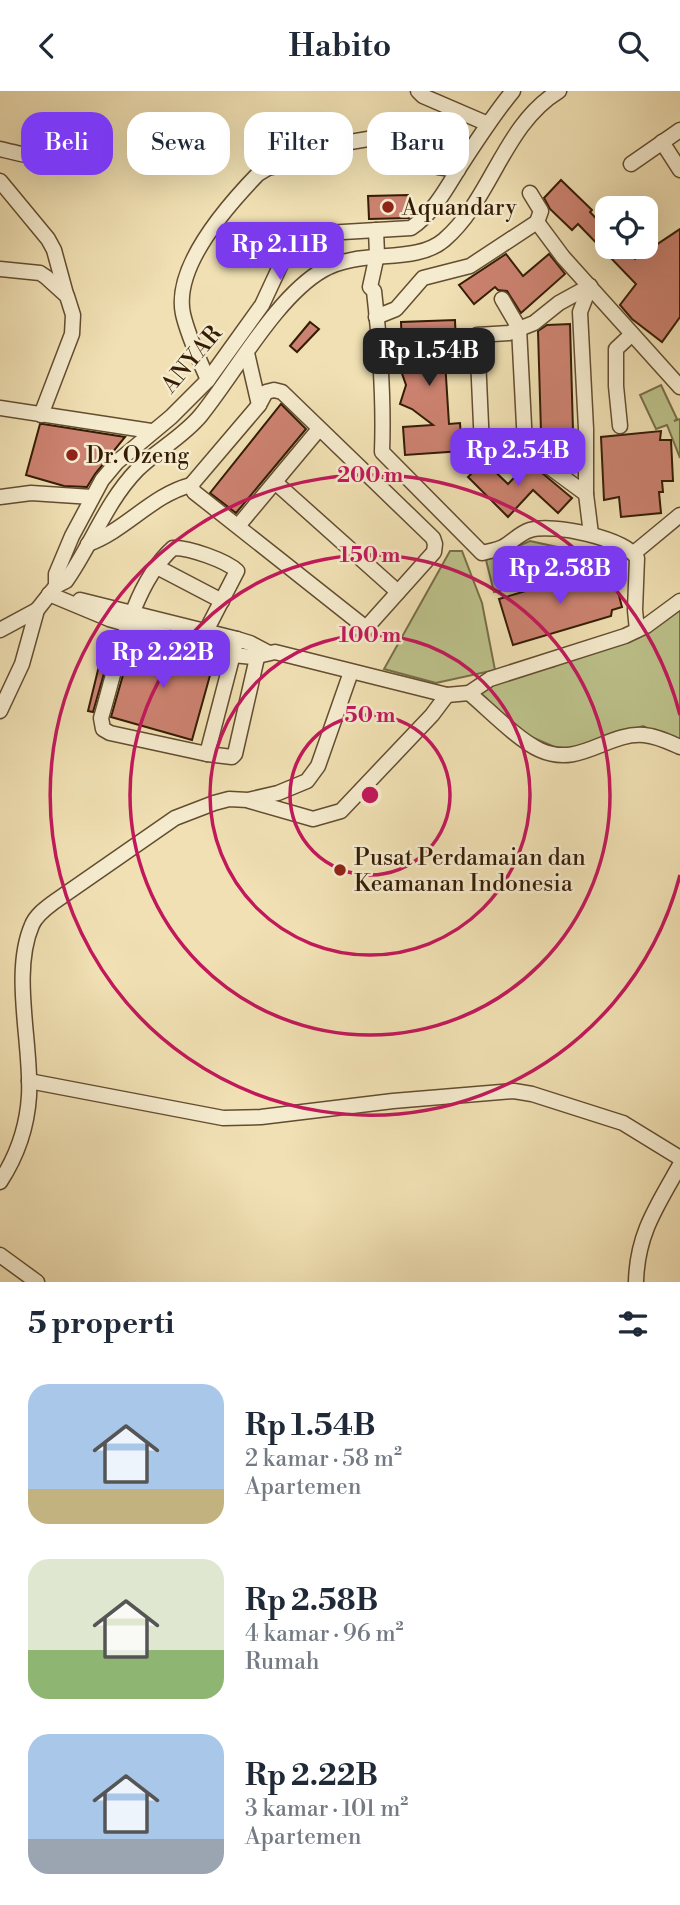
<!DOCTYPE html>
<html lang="id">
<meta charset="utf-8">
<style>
body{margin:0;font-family:"Libre Bodoni",serif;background:#f2f2f3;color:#1f2937;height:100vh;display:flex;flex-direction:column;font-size:26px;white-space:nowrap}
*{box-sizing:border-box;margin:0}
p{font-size:23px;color:#747a83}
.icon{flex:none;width:38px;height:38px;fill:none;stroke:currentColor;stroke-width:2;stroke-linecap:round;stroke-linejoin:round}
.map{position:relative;height:1191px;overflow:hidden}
.panel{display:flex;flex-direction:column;background:#fff;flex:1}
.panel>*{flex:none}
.top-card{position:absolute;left:21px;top:21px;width:639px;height:63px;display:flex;gap:14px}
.buttons{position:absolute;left:595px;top:105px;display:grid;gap:14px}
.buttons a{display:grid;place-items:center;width:63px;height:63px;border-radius:14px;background:#fff;box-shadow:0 7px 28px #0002;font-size:35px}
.price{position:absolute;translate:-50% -60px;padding:0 16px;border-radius:14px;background:#7c3aed;color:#fff;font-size:23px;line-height:46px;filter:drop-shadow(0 2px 4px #0008)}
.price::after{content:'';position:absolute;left:50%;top:42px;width:21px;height:16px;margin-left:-10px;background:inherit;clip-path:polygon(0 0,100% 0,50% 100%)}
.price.active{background:#222;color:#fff}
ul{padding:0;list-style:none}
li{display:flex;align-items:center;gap:21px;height:175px;padding:0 28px}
li span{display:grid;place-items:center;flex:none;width:196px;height:140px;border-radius:21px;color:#555}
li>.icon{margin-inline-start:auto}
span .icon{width:84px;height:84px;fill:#fffc;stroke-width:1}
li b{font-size:30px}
h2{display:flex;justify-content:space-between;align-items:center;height:84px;padding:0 28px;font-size:30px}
.pill{padding:0 24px;border-radius:21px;background:#fff;box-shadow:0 7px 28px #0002;font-size:24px;line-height:63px}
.pill.active{background:#7c3aed;color:#fff}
header{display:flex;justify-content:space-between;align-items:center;height:91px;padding:0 28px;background:#fff;font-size:32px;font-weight:600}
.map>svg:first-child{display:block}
.green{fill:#bcc18a;stroke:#786e48;stroke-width:2}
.building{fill:#cc8270;stroke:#341c05;stroke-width:2}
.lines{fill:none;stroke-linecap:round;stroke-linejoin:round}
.minor-casing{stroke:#634d30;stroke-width:17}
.minor{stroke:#f5ebce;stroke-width:14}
.ring{fill:none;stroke:#c2185b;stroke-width:3.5}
.poi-dot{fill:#8f2418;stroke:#f5ebce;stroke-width:2.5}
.labels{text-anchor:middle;stroke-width:5;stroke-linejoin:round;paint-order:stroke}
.poi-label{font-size:23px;fill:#341c05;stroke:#f5ebce;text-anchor:start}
.street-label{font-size:23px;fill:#341c05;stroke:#f5ebce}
.centre{fill:#c2185b;stroke:#f5ebce;stroke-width:3.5}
.ring-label{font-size:21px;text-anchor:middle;font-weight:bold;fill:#c2185b;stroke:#f5ebce;stroke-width:5;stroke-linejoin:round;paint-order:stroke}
</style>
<header><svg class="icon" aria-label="back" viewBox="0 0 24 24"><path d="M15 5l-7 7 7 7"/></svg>Habito<svg class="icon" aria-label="search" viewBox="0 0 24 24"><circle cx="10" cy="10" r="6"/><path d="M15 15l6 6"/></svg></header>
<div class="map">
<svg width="680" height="1191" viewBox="0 0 680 1191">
<rect width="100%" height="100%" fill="#f0e0b3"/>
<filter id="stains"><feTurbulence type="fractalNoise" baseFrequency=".00286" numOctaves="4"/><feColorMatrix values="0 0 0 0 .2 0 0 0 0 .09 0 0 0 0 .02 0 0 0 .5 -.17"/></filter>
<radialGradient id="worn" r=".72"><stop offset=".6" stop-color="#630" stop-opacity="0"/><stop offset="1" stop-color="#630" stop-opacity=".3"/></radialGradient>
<!-- green -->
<g class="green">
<path d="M661,294L677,328L674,330L680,328V367L667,334L656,338L640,304Z"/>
<path d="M530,450L589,463L608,475L494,501L486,469Z"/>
<path d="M450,460H462L482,512L495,579L436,592L384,578Z"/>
<path d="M680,517V653L643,635L564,660L529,645L503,623L478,607L480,598L513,580L553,576Z"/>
</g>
<!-- building -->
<g class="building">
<path d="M388,25L401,29L398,40L385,36Z"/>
<path d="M452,41L466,47L456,63L444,58Z"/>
<path d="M561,89L592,119L590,121L607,139V156H623L635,168L680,138V226L662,251L632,228L620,214L636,193L578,133L572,139L550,118L544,107Z"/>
<path d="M408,104L409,127L369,128L368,105Z"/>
<path d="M506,163L523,185L549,163L565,183L521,222L507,200L498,199L495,196L474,213L459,194Z"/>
<path d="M455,229L456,253L444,254L449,333L460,332L462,360L405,364L403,336L433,334L412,318L400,313L406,294L399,274L433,254L402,255L401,231Z"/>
<path d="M310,231L319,238L297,261L290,255Z"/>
<path d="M570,233L573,340L541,341L538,240L547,234Z"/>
<path d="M281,313L306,338L236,422L210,402Z"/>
<path d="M40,333H43L125,346L95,383L87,396L64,395L26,384Z"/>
<path d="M661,340L660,349H671L673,390H662L663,401H659L661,422L621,426L619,406L604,409L601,346Z"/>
<path d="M484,370L508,393L529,371L572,407L558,422L533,399L508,426L468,386Z"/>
<path d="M600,478L602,486L613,482L622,516L612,519L611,525L513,554L499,508Z"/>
<path d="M107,542L115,544L93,621L88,620Z"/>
<path d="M133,549L214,570L192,649L111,626Z"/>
</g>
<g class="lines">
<!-- minor casing -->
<g class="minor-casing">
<g id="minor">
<path d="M418,0L423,5L488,33"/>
<path d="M662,51L680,79"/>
<path d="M0,58C23,63 43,71 66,64"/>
<path d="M631,73L680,39"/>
<path d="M0,90L48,148L54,159L66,203"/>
<path d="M537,131L563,166L680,296"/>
<path d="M376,139L377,164L370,196L374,200C380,253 384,308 382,361L482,462C489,460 497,459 503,456C512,451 520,442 530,439C553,432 624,447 637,467L635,519L637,539"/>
<path d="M0,178L40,182L46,186L67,205L73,224L72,243L41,324"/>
<path d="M590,195L580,221L586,338V403L591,443"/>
<path d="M502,208L519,237L525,354L516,373"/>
<path d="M376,226L396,218L423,187L470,175L537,131L541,120L530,102"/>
<path d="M208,289C199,268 188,245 183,223C173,176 227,115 258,83L268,77L308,67L350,51L374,47L385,49L438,76L458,79"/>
<path d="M0,317L151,340"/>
<path d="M620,335L616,295V258L632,243"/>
<path d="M276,392L398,501"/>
<path d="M191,394L259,314L247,262"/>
<path d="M586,403L552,378L525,354L482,356L477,244L509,242L534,232L559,212L590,195"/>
<path d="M0,406L31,402L92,406"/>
<path d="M238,435L319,338"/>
<path d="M88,453C126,439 152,404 191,394L194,401L366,537L434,461L435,453L433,447L282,301L274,299L266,301L259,314"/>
<path d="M634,462L680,424"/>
<path d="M157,476L222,510"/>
<path d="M56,495L66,490C91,455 106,411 137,379C157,359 183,346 201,324C235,282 277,205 323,179C360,157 415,174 444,149C492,108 503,34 559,0"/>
<path d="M49,503L109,528L233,564L253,566L275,561L447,604L469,602L490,588L625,545L646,535L680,510"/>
<path d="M80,509L237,548L250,552L267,561"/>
<path d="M0,539L37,519"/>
<path d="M201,555L206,540L237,480C227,470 188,456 173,457C131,494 117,574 101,627L103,638L110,642L207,663L237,548"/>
<path d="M469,602C488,618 518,649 540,659C580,677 607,641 644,644C657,645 669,651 680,656"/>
<path d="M0,620L22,573L37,519L56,495V483L72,445L102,389L117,371L171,326L208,289L262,214L282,171L297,152L309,143L411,137C433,122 445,100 459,77C476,51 493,24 513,0"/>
<path d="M207,663L232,666L235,663L259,558"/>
<path d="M250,710L313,728L341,720L432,624L447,604"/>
<path d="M29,990L223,1027L261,1026L393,1010L514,1000L532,1003L623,1032L680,1067"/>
<path d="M0,1091C17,1065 27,1037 29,1005C32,954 11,882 32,834C36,824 46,817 54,811L175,727L214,712L229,708L248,709L278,702L307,690L318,675L351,581"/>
<path d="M0,1164L37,1191"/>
<path d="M636,1191C637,1143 657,1115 680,1074"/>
</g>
</g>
<!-- minor -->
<use href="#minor" class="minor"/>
</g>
<!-- distance rings -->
<g class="ring">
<circle cx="370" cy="704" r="80"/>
<circle cx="370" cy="704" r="160"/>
<circle cx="370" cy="704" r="240"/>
<path d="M680 784A320 320 0 1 1 680 624"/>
</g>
<!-- markers -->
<g class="poi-dot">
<circle cx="388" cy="116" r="7"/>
<circle cx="72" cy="364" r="7"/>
<circle cx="340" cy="779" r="7"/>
</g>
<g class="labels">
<!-- poi labels -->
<g class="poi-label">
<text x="402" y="124">Aquandary</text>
<text x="86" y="372">Dr. Ozeng</text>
<text x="354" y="774">Pusat Perdamaian dan<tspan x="354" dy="26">Keamanan Indonesia</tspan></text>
</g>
<!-- street labels -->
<g class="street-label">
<text transform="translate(191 268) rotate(-50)" y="8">ANYAR</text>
</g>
</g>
<circle cx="370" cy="704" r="10" class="centre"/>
<g class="ring-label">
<text x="370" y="391">200 m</text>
<text x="370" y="471">150 m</text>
<text x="370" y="551">100 m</text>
<text x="370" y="631">50 m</text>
</g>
<rect width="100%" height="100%" filter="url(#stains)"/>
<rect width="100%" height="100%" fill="url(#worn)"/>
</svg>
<div class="buttons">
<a><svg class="icon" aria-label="locate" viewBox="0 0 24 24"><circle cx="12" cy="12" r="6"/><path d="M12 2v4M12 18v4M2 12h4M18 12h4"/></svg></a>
</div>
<b class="price" style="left:280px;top:191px">Rp 2.11B</b>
<b class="price active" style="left:429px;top:297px">Rp 1.54B</b>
<b class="price" style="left:518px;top:397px">Rp 2.54B</b>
<b class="price" style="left:560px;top:515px">Rp 2.58B</b>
<b class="price" style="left:163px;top:599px">Rp 2.22B</b>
<div class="top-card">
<a class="pill active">Beli</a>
<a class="pill">Sewa</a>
<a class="pill">Filter</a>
<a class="pill">Baru</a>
</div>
</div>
<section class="panel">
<h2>5 properti<svg class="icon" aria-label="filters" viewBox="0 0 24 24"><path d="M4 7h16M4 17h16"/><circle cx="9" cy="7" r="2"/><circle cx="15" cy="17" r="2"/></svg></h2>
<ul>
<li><span style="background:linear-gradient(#a9c7e8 75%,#c2b280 0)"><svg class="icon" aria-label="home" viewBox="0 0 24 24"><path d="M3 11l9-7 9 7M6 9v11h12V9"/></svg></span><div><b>Rp 1.54B</b><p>2 kamar · 58 m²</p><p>Apartemen</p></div></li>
<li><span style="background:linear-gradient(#dfe7d0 65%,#8fb573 0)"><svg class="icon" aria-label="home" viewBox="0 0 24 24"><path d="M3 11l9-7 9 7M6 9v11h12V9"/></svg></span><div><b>Rp 2.58B</b><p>4 kamar · 96 m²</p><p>Rumah</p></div></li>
<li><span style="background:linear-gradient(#a9c7e8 75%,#9aa5b1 0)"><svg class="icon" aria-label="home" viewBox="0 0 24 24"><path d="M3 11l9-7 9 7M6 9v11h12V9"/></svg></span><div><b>Rp 2.22B</b><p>3 kamar · 101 m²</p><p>Apartemen</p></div></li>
</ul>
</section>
